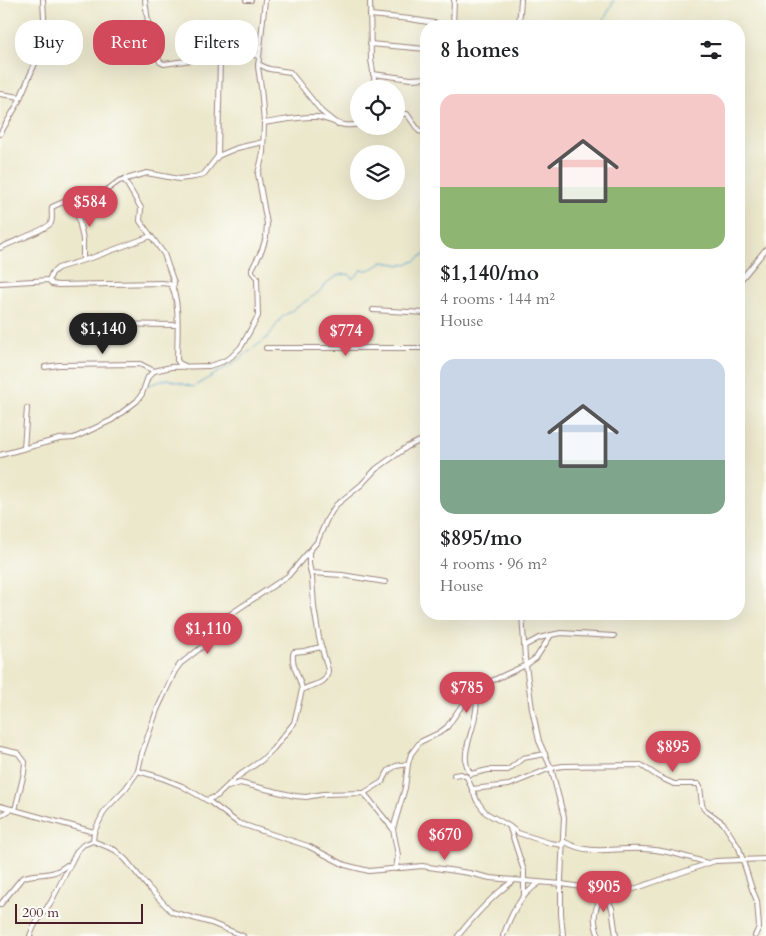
<!DOCTYPE html>
<meta charset="utf-8">
<style>
body{margin:0;font-family:Cardo,serif;background:#f2f2f2;color:#202124;height:100vh;display:flex;flex-direction:column;font-size:19px;white-space:nowrap}
*{box-sizing:border-box;margin:0}
p{font-size:16px;color:#757577}
.icon{flex:none;width:28px;height:28px;fill:none;stroke:currentColor;stroke-width:2;stroke-linecap:round;stroke-linejoin:round}
.map{position:relative;flex:1;overflow:hidden}
.panel{position:absolute;left:420px;top:20px;width:325px;height:600px;display:flex;flex-direction:column;background:#fff;border-radius:20px;box-shadow:0 5px 20px #0002}
.panel>*{flex:none}
.banner{position:absolute;left:15px;top:20px;width:330px;height:45px;display:flex;gap:10px}
.buttons{position:absolute;left:350px;top:80px;display:grid;gap:10px}
.buttons a{display:grid;place-items:center;width:55px;height:55px;border-radius:50%;background:#fff;box-shadow:0 5px 20px #0002;font-size:25px}
.scale{position:absolute;left:15px;bottom:12px;width:128px;box-sizing:border-box;padding-left:5px;border:2px solid #4a1f2b;border-top:0;font-size:14px;line-height:18px;white-space:nowrap;color:#4a1f2b;-webkit-text-stroke:4px #fdfcf7;paint-order:stroke}
.price{position:absolute;translate:-50% -42px;padding:0 11px;border-radius:18px;background:#d1495b;color:#fff;font-size:16px;line-height:32px;filter:drop-shadow(0 1px 2px #0008)}
.price::after{content:'';position:absolute;left:50%;top:30px;width:15px;height:11px;margin-left:-8px;background:inherit;clip-path:polygon(0 0,100% 0,50% 100%)}
.price.on{background:#222;color:#fff}
ul{padding:0;list-style:none}
li{display:grid;align-content:center;gap:10px;height:265px;padding:0 20px}
li span{display:grid;place-items:center;height:155px;border-radius:15px;color:#555}
li>.icon{margin-inline-start:auto}
span .icon{width:90px;height:90px;fill:#fffc;stroke-width:1}
li b{font-size:21px}
h2{display:flex;justify-content:space-between;align-items:center;height:60px;padding:0 20px;font-size:21px}
.chip{padding:0 18px;border-radius:20px;background:#fff;box-shadow:0 5px 20px #0002;font-size:18px;line-height:45px}
.chip.on{background:#d1495b;color:#fff}
.map>svg:first-child{display:block}
.lines{fill:none;stroke-linecap:round;stroke-linejoin:round}
.stream{stroke:#59a3d0;stroke-width:1}
.street-casing{stroke:#9b847c;stroke-width:6}
.street{stroke:#fff;stroke-width:4}
</style>
<div class="map">
<svg width="766" height="936" viewBox="0 0 766 936">
<rect width="100%" height="100%" fill="#fdfcf7"/>
<filter id="ink" filterUnits="userSpaceOnUse"><feTurbulence type="fractalNoise" baseFrequency=".02" numOctaves="2"/><feDisplacementMap in="SourceGraphic" scale="10" xChannelSelector="R" yChannelSelector="G"/><feConvolveMatrix kernelMatrix="1 2 1 2 8 2 1 2 1" color-interpolation-filters="sRGB"/></filter>
<filter id="wash" filterUnits="userSpaceOnUse"><feTurbulence type="fractalNoise" baseFrequency=".0096" numOctaves="4" result="noise"/><feDisplacementMap in="SourceGraphic" scale="20" xChannelSelector="R" yChannelSelector="G"/><feGaussianBlur stdDeviation="1.12" result="paint"/><feColorMatrix in="noise" values="0 0 0 0 0 0 0 0 0 0 0 0 0 0 0 0 0 1.4 0 .05"/><feComposite in="paint" operator="in"/></filter>
<g filter="url(#wash)">
<rect width="100%" height="100%" fill="#ece8cc"/>
<g class="lines">
<!-- stream -->
<g class="stream">
<path d="M601,26L614,0"/>
<path d="M146,386L167,379L193,387L234,363L267,338L282,317L318,293L329,281L339,275L349,274L353,279L361,270C372,271 374,267 383,262L402,265L415,261L426,253"/>
</g>
</g>
</g>
<g filter="url(#ink)">
<g class="lines">
<!-- street casing -->
<g class="street-casing">
<g id="street">
<path d="M145,0L149,29L160,62L164,64L220,56L259,55"/>
<path d="M246,0H251"/>
<path d="M370,0L371,60L376,89"/>
<path d="M370,15L410,19L453,26"/>
<path d="M453,26L454,0"/>
<path d="M519,26L521,0"/>
<path d="M370,44L426,49"/>
<path d="M258,64L269,69L290,72L322,112L337,124"/>
<path d="M373,74L411,79L426,78"/>
<path d="M0,94L20,97"/>
<path d="M396,114H407L419,131L426,133"/>
<path d="M264,123C280,121 299,116 316,117C333,119 341,129 359,124"/>
<path d="M0,134L17,105L40,52L45,35L43,0"/>
<path d="M218,156L220,56"/>
<path d="M124,179L141,208L140,221L164,254L174,283L173,288"/>
<path d="M74,197L83,239V260"/>
<path d="M0,248C9,243 48,229 51,223C53,218 51,212 52,207L79,195L104,192L119,181L147,173L179,179L195,177L204,174L218,156L225,153L237,148L263,142"/>
<path d="M49,280L52,273L58,268L94,257L151,236"/>
<path d="M739,282L766,249"/>
<path d="M0,283L49,280L52,284L58,285L162,283L170,284C181,297 177,342 177,360L179,363L185,366"/>
<path d="M373,310L426,313"/>
<path d="M94,324L177,325"/>
<path d="M266,348H426"/>
<path d="M45,367L59,365L140,364L154,371"/>
<path d="M24,448L27,408"/>
<path d="M0,455L59,439L74,438L112,420L137,401L142,394L148,377L154,371L171,367L209,366L222,362L231,357L241,347L258,316L257,278L252,272V269L262,250L266,237L267,224L258,174L263,153L264,123L261,87L258,67L265,0"/>
<path d="M311,573L342,575L385,582"/>
<path d="M522,614L525,658L532,709L539,741L551,768L564,817L561,879V914L563,936"/>
<path d="M524,646L539,638L551,635"/>
<path d="M302,690C301,677 291,668 293,654L294,652L304,651L321,647"/>
<path d="M0,749L18,753L25,762L24,773L15,810"/>
<path d="M138,771L162,778L182,786L210,802L238,823L308,846L345,865L369,871L422,866L469,873L490,878L562,884L614,892L631,890L715,861L766,859"/>
<path d="M471,774C458,758 473,734 475,716C477,708 477,700 477,692"/>
<path d="M471,774L488,770H508L523,758L545,754"/>
<path d="M454,775L461,774L467,777L477,801L486,813L509,826L518,833L550,843L563,845"/>
<path d="M228,787L240,783L295,796L306,797L323,794L364,793L393,829"/>
<path d="M472,789L509,785L551,768L563,766L641,765L659,777L674,784H698L700,787L702,805L704,809L723,823L739,848L752,889L757,901L759,927L755,936"/>
<path d="M364,793L382,782L389,770L396,766L408,764"/>
<path d="M207,800L217,796L237,777L262,760L273,749L294,723L302,690C313,683 327,686 328,670L319,638L314,607L312,578L309,564V552"/>
<path d="M0,806L94,832L105,810L126,788L138,771L142,753L157,710L175,671L180,664L207,643L222,622L229,615L288,576L317,542L327,519L336,505L361,485L376,469L407,447L426,438"/>
<path d="M0,816L12,809"/>
<path d="M510,828L524,871V896"/>
<path d="M93,841L115,850L126,860L148,887L172,912L211,923L243,936"/>
<path d="M563,841C591,857 614,847 643,849C666,850 687,857 708,863"/>
<path d="M396,869L398,855L393,829L405,788L408,764L411,754L420,742L439,733L447,727L460,708L485,684L526,665L536,658L551,635L561,633L614,636"/>
<path d="M603,891L612,908L616,936"/>
<path d="M0,905L22,878C37,871 50,879 67,865"/>
<path d="M30,936L34,926L51,902L77,851L83,845L93,841L94,832"/>
<path d="M458,936C474,916 492,896 513,881"/>
<path d="M503,936C511,915 519,896 539,883"/>
<path d="M599,936C591,917 595,910 603,891"/>
</g>
</g>
<!-- street -->
<use href="#street" class="street"/>
</g>
</g>
</svg>
<div class="buttons">
<a><svg class="icon" aria-label="locate" viewBox="0 0 24 24"><circle cx="12" cy="12" r="6"/><path d="M12 2v4M12 18v4M2 12h4M18 12h4"/></svg></a>
<a><svg class="icon" aria-label="layers" viewBox="0 0 24 24"><path d="M12 4l9 5-9 5-9-5zM3 14l9 5 9-5"/></svg></a>
</div>
<div class="scale">200 m</div>
<b class="price" style="left:90px;top:228px">$584</b>
<b class="price on" style="left:103px;top:355px">$1,140</b>
<b class="price" style="left:346px;top:357px">$774</b>
<b class="price" style="left:208px;top:655px">$1,110</b>
<b class="price" style="left:467px;top:714px">$785</b>
<b class="price" style="left:673px;top:773px">$895</b>
<b class="price" style="left:445px;top:861px">$670</b>
<b class="price" style="left:604px;top:913px">$905</b>
<div class="banner">
<a class="chip">Buy</a>
<a class="chip on">Rent</a>
<a class="chip">Filters</a>
</div>
<section class="panel">
<h2>8 homes<svg class="icon" aria-label="filters" viewBox="0 0 24 24"><path d="M4 7h16M4 17h16"/><circle cx="9" cy="7" r="2"/><circle cx="15" cy="17" r="2"/></svg></h2>
<ul>
<li><span style="background:linear-gradient(#f6c9c9 60%,#8fb573 0)"><svg class="icon" aria-label="home" viewBox="0 0 24 24"><path d="M3 11l9-7 9 7M6 9v11h12V9"/></svg></span><div><b>$1,140/mo</b><p>4 rooms · 144 m²</p><p>House</p></div></li>
<li><span style="background:linear-gradient(#c9d6e8 65%,#7fa58c 0)"><svg class="icon" aria-label="home" viewBox="0 0 24 24"><path d="M3 11l9-7 9 7M6 9v11h12V9"/></svg></span><div><b>$895/mo</b><p>4 rooms · 96 m²</p><p>House</p></div></li>
</ul>
</section>
</div>
